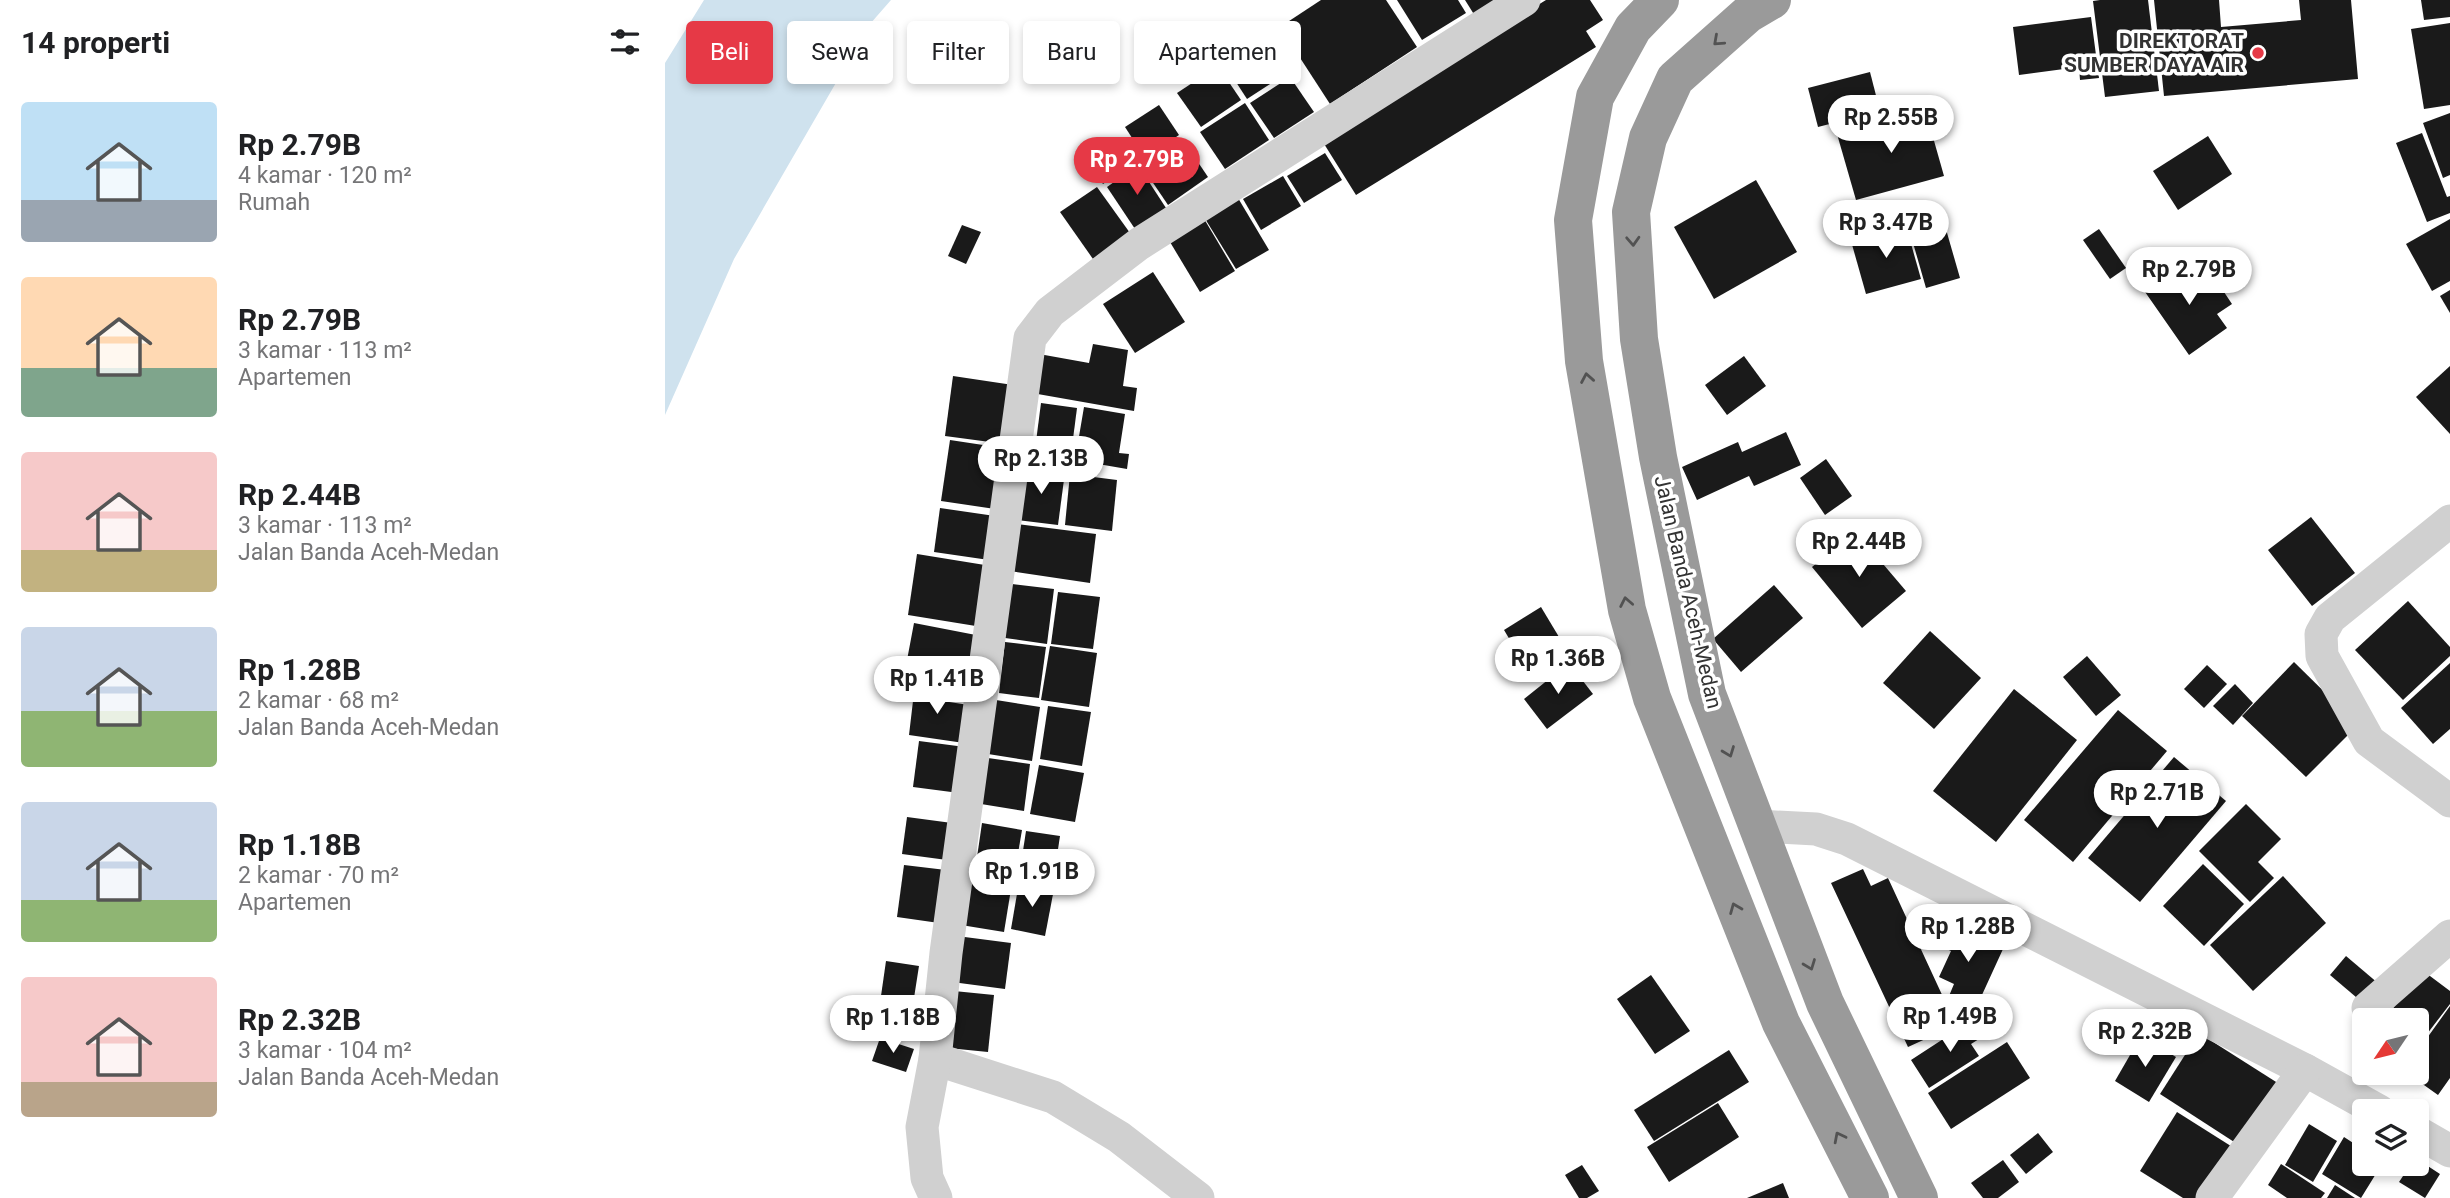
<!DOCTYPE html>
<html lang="id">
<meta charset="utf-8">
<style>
body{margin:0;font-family:Roboto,sans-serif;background:#f6f6f6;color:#202124;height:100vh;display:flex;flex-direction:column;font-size:26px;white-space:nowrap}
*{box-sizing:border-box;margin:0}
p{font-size:23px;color:#757577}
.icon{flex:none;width:38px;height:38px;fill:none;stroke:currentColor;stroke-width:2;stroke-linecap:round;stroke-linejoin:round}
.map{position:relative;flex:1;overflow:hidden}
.side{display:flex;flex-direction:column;background:#fff;width:665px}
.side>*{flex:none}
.hud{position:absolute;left:21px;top:21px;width:665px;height:63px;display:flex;gap:14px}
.needle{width:46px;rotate:235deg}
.controls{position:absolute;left:1687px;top:1008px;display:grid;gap:14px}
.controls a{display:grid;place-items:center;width:77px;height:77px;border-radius:7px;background:#fff;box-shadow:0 4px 10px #0003;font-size:35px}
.price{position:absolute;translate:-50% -60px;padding:0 16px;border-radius:24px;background:#fff;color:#222;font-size:23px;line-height:46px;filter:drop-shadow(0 2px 4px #0008)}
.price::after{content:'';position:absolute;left:50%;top:42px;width:21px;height:16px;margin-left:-10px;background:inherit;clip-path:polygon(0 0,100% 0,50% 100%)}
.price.selected{background:#e63946;color:#fff}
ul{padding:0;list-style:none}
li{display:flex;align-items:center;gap:21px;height:175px;padding:0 21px}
li span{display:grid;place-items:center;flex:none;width:196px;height:140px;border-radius:7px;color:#555}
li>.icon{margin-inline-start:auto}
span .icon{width:84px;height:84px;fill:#fffc;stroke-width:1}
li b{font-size:30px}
h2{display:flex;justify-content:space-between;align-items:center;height:84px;padding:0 21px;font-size:30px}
.pill{padding:0 24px;border-radius:7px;background:#fff;box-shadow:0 4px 10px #0003;font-size:24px;line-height:63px}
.pill.selected{background:#e63946;color:#fff}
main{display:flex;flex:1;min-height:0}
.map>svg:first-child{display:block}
.water{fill:#cfe2ee}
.building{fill:#1a1a1a}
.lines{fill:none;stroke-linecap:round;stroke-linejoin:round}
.minor{stroke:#d0d0d0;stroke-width:33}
.highway{stroke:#9a9a9a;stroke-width:38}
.oneway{stroke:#525252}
.poi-dot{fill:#e63946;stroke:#fff;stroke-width:2.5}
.labels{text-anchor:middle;stroke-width:7;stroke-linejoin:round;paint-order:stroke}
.poi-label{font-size:21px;font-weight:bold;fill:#333;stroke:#fff;text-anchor:end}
.street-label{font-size:21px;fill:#333;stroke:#fff}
</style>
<main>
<section class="side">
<h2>14 properti<svg class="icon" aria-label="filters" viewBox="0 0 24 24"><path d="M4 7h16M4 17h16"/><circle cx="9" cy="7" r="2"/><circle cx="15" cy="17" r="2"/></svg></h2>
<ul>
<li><span style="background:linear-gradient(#bfe0f5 70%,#9aa5b1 0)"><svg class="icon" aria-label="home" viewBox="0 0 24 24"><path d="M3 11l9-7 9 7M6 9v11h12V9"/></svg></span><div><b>Rp 2.79B</b><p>4 kamar · 120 m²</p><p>Rumah</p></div></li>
<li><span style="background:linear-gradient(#ffd9b3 65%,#7fa58c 0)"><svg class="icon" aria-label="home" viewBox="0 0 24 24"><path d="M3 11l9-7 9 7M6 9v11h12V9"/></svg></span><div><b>Rp 2.79B</b><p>3 kamar · 113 m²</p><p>Apartemen</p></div></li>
<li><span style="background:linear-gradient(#f6c9c9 70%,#c2b280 0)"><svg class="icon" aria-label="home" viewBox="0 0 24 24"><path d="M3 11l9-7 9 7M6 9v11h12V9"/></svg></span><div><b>Rp 2.44B</b><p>3 kamar · 113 m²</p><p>Jalan Banda Aceh-Medan</p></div></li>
<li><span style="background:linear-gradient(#c9d6e8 60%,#8fb573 0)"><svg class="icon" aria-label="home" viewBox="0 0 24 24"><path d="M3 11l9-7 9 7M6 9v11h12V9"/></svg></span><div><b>Rp 1.28B</b><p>2 kamar · 68 m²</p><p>Jalan Banda Aceh-Medan</p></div></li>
<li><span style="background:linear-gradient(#c9d6e8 70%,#8fb573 0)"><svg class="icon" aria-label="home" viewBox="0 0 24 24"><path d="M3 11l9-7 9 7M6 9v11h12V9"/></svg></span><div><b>Rp 1.18B</b><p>2 kamar · 70 m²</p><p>Apartemen</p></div></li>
<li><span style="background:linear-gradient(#f6c9c9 75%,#b9a48a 0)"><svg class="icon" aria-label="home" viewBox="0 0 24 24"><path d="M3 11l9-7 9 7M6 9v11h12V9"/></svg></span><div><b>Rp 2.32B</b><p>3 kamar · 104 m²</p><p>Jalan Banda Aceh-Medan</p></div></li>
</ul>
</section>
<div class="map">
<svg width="1785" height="1198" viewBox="0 0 1785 1198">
<rect width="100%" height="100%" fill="#fff"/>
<!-- water -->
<path class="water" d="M39,0H226L205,24L69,259L0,415V63Z"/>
<!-- building -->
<g class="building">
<path d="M656,0H721L752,47L665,104L615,27Z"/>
<path d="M732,0H793L801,13L757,40Z"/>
<path d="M800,0H836L810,16Z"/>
<path d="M881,0H925L938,20L921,31L931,47L691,195L656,139Z"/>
<path d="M1435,0H1483L1494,91L1440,97L1428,1Z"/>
<path d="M1489,0H1554L1556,27L1636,20L1634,0H1686L1693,79L1499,96Z"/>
<path d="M1756,0H1785V17L1759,20Z"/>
<path d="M1426,17L1434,78L1415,80L1414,67L1354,75L1348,27Z"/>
<path d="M1785,23V105L1759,109L1746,29Z"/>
<path d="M598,36L622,73L582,99L558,62Z"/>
<path d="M553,66L576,100L536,127L512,93Z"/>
<path d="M1205,72L1215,111L1153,127L1143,88Z"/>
<path d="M625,77L649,112L609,138L585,103Z"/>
<path d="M580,103L604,140L560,169L535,132Z"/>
<path d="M494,105L514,135L480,158L460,127Z"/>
<path d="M1260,109L1279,176L1191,200L1172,134Z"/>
<path d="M1785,113V175L1778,178L1758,123Z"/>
<path d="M1757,133L1782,197L1785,196V213L1762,222L1731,143Z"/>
<path d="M1543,136L1567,174L1513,210L1488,171Z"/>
<path d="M518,140L543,177L503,205L478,168Z"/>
<path d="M463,146L473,161L438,184L428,169Z"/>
<path d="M660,153L677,180L639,203L622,176Z"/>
<path d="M473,165L501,208L470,229L442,187Z"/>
<path d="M618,176L636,206L596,230L578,199Z"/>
<path d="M1091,180L1132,252L1049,299L1009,227Z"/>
<path d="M432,187L465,233L428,259L395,212Z"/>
<path d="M573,198L604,250L571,269L539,217Z"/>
<path d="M1274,205L1295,278L1261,288L1240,215Z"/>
<path d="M538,217L570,271L535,292L502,237Z"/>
<path d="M1785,219V281L1767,291L1741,244Z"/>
<path d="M297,225L316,232L301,264L283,256Z"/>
<path d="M1241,226L1256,279L1201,294L1186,241Z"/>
<path d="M1434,229L1461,268L1445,279L1418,240Z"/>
<path d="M1516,263L1536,290L1551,280L1567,304L1552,314L1562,328L1524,355L1478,289Z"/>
<path d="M488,272L520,322L470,353L438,304Z"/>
<path d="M1785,290V313L1775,296Z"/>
<path d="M428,344L463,350L458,386L472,388L469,411L367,393L374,354L424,363Z"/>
<path d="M1079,356L1101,386L1062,415L1040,385Z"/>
<path d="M1785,366V434L1751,397Z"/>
<path d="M288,376L348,385L340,444L280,436Z"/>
<path d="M376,403L412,408L405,462L369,457Z"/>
<path d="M419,407L460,414L454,453L464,454L462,469L410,460Z"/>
<path d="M1121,432L1136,465L1089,486L1084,476L1032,500L1017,467L1073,442L1077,452Z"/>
<path d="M285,440L338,448L330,509L276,501Z"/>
<path d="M1161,459L1187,496L1160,515L1135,478Z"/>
<path d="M359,466L400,472L393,525L352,520Z"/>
<path d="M405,474L452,480L447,531L400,525Z"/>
<path d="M275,508L330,516L324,560L269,552Z"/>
<path d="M1646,517L1690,573L1647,606L1603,550Z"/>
<path d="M352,524L431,534L425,583L345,571Z"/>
<path d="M1190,531L1241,591L1197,628L1147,567Z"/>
<path d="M252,554L326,566L317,627L243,615Z"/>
<path d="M347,584L389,589L382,644L340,638Z"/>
<path d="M1109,585L1138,618L1076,672L1048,639Z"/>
<path d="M393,592L435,597L428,649L386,644Z"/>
<path d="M1743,601L1785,647V656L1738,700L1690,650Z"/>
<path d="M876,607L900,647L863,670L839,630Z"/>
<path d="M249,623L316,636L309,677L295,675L293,686L239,676Z"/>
<path d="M1265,631L1316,678L1269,729L1218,683Z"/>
<path d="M340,642L381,647L374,698L334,693Z"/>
<path d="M385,646L432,653L424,707L376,700Z"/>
<path d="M1422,656L1456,695L1431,716L1398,677Z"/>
<path d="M1629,662L1693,725L1641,777L1577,716Z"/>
<path d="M904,663L928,694L882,729L859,699Z"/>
<path d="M1785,663V729L1768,744L1736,708Z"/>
<path d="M1542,665L1562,684L1539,708L1519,689Z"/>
<path d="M250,684L273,687L271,700L304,705L299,743L244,735Z"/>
<path d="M1570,684L1588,703L1568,725L1548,706Z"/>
<path d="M1349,689L1412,740L1331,842L1268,791Z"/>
<path d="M331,700L375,707L367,761L323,754Z"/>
<path d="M383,706L426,712L417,766L375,759Z"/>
<path d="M1453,710L1502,751L1408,862L1359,820Z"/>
<path d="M254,741L300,747L294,793L248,787Z"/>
<path d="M1509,757L1561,801L1475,902L1423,858Z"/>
<path d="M323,758L365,764L359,811L316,804Z"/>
<path d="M374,765L419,773L410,822L365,814Z"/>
<path d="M1581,804L1616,839L1593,862L1609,878L1585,902L1534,851Z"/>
<path d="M242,817L287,823L282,860L237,854Z"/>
<path d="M317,823L357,830L349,877L310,871Z"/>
<path d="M361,831L395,836L388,882L354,877Z"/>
<path d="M1538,864L1579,904L1539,946L1498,906Z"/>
<path d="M239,865L281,870L274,923L232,917Z"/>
<path d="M1198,869L1206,886L1223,878L1291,1025L1243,1047L1166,883Z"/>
<path d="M304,876L347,883L339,932L296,925Z"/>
<path d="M1618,876L1661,923L1588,991L1545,945Z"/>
<path d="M354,882L389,889L380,936L346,929Z"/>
<path d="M1280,923L1338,949L1311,1008L1284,996L1289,984L1274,977L1286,951L1271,944Z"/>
<path d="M292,936L346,943L340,989L287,982Z"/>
<path d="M1681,956L1714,984L1698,1003L1665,975Z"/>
<path d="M221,961L254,966L243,1036L211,1031Z"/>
<path d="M1757,970L1785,991V1004L1752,1047V1020H1719Z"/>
<path d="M986,975L1025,1031L990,1054L952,999Z"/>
<path d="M289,991L329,995L323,1052L283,1048Z"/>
<path d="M1785,1006V1078L1773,1095L1742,1073H1752V1052Z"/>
<path d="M1312,1017L1322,1034L1306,1044L1314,1056L1264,1088L1246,1060Z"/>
<path d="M1534,1033L1619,1087L1580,1149L1495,1094Z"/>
<path d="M1476,1036L1511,1057L1484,1102L1450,1081Z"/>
<path d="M215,1038L249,1049L241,1072L207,1061Z"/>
<path d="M1342,1042L1365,1078L1286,1129L1263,1093Z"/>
<path d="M1064,1050L1084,1082L989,1141L969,1110Z"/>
<path d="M1053,1103L1074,1137L1004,1182L982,1147Z"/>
<path d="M1512,1112L1569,1148L1538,1198H1518L1475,1171Z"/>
<path d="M1644,1124L1672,1141L1648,1182L1620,1165Z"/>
<path d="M1373,1133L1388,1152L1361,1174L1345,1155Z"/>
<path d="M1679,1137L1699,1150V1164H1717L1696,1198L1657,1174Z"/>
<path d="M1752,1159L1775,1174L1760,1198L1734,1182L1746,1164H1752Z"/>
<path d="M1338,1160L1354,1182L1333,1198H1318L1306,1183Z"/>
<path d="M1616,1164L1660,1193L1656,1198H1622L1603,1185Z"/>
<path d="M917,1165L934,1191L922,1198H914L900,1175Z"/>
<path d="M1118,1183L1124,1198H1082Z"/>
<path d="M1670,1185L1690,1198H1662Z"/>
</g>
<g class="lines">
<!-- minor -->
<g class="minor">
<path d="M1785,521L1665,618L1656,634L1657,656L1704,741L1785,801"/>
<path d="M1092,826L1151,829L1182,839L1640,1070L1714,1111"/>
<path d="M1703,1008L1785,936"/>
<path d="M270,1059L388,1097L454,1137L533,1198"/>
<path d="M1752,1132L1785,1151"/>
<path d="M271,1198L262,1178L257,1127L270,1059L281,953L365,338L385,312L474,244L859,0"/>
<path d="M1547,1198L1640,1070"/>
</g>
<!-- highway -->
<g class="highway">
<path d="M995,0L968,28L930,97L908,220L919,361L962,610L987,698L1116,1023L1205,1198"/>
<path d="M1107,0L1083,14L1010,79L983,138L966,212L974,339L993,457L1042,694L1160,1003L1254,1198"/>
</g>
</g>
<!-- one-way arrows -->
<defs><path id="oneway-chevron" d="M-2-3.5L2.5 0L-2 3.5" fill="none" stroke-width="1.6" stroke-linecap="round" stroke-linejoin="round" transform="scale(1.75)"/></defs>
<g class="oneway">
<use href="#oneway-chevron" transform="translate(1053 41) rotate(138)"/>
<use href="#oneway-chevron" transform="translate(968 241) rotate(87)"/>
<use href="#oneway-chevron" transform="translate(922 378) rotate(-100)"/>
<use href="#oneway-chevron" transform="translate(961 602) rotate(-101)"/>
<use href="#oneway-chevron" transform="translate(1064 752) rotate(69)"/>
<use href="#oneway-chevron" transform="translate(1070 908) rotate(-112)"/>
<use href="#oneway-chevron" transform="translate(1145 965) rotate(69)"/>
<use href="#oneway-chevron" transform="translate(1174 1137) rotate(-117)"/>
</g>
<!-- markers -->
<circle class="poi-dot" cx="1593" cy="53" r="7"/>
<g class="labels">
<!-- poi labels -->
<g class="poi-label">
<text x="1579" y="48">DIREKTORAT<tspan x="1579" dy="24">SUMBER DAYA AIR</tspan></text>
</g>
<!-- street labels -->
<g class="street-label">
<text transform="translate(1023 592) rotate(77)" y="7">Jalan Banda Aceh-Medan</text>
</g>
</g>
</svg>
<div class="controls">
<a><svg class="needle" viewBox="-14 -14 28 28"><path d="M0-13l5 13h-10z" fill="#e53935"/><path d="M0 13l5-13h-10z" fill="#757577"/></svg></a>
<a><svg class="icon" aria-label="layers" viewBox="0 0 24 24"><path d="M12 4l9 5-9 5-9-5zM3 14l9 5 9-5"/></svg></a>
</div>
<b class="price" style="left:1226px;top:155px">Rp 2.55B</b>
<b class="price selected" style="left:472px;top:197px">Rp 2.79B</b>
<b class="price" style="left:1221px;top:260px">Rp 3.47B</b>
<b class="price" style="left:1524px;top:307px">Rp 2.79B</b>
<b class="price" style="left:376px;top:496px">Rp 2.13B</b>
<b class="price" style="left:1194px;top:579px">Rp 2.44B</b>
<b class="price" style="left:893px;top:696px">Rp 1.36B</b>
<b class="price" style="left:272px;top:716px">Rp 1.41B</b>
<b class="price" style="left:1492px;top:830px">Rp 2.71B</b>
<b class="price" style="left:367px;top:909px">Rp 1.91B</b>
<b class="price" style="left:1303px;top:964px">Rp 1.28B</b>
<b class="price" style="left:1285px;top:1054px">Rp 1.49B</b>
<b class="price" style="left:228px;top:1055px">Rp 1.18B</b>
<b class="price" style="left:1480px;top:1069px">Rp 2.32B</b>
<div class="hud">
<a class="pill selected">Beli</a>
<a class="pill">Sewa</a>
<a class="pill">Filter</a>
<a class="pill">Baru</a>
<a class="pill">Apartemen</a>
</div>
</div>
</main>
